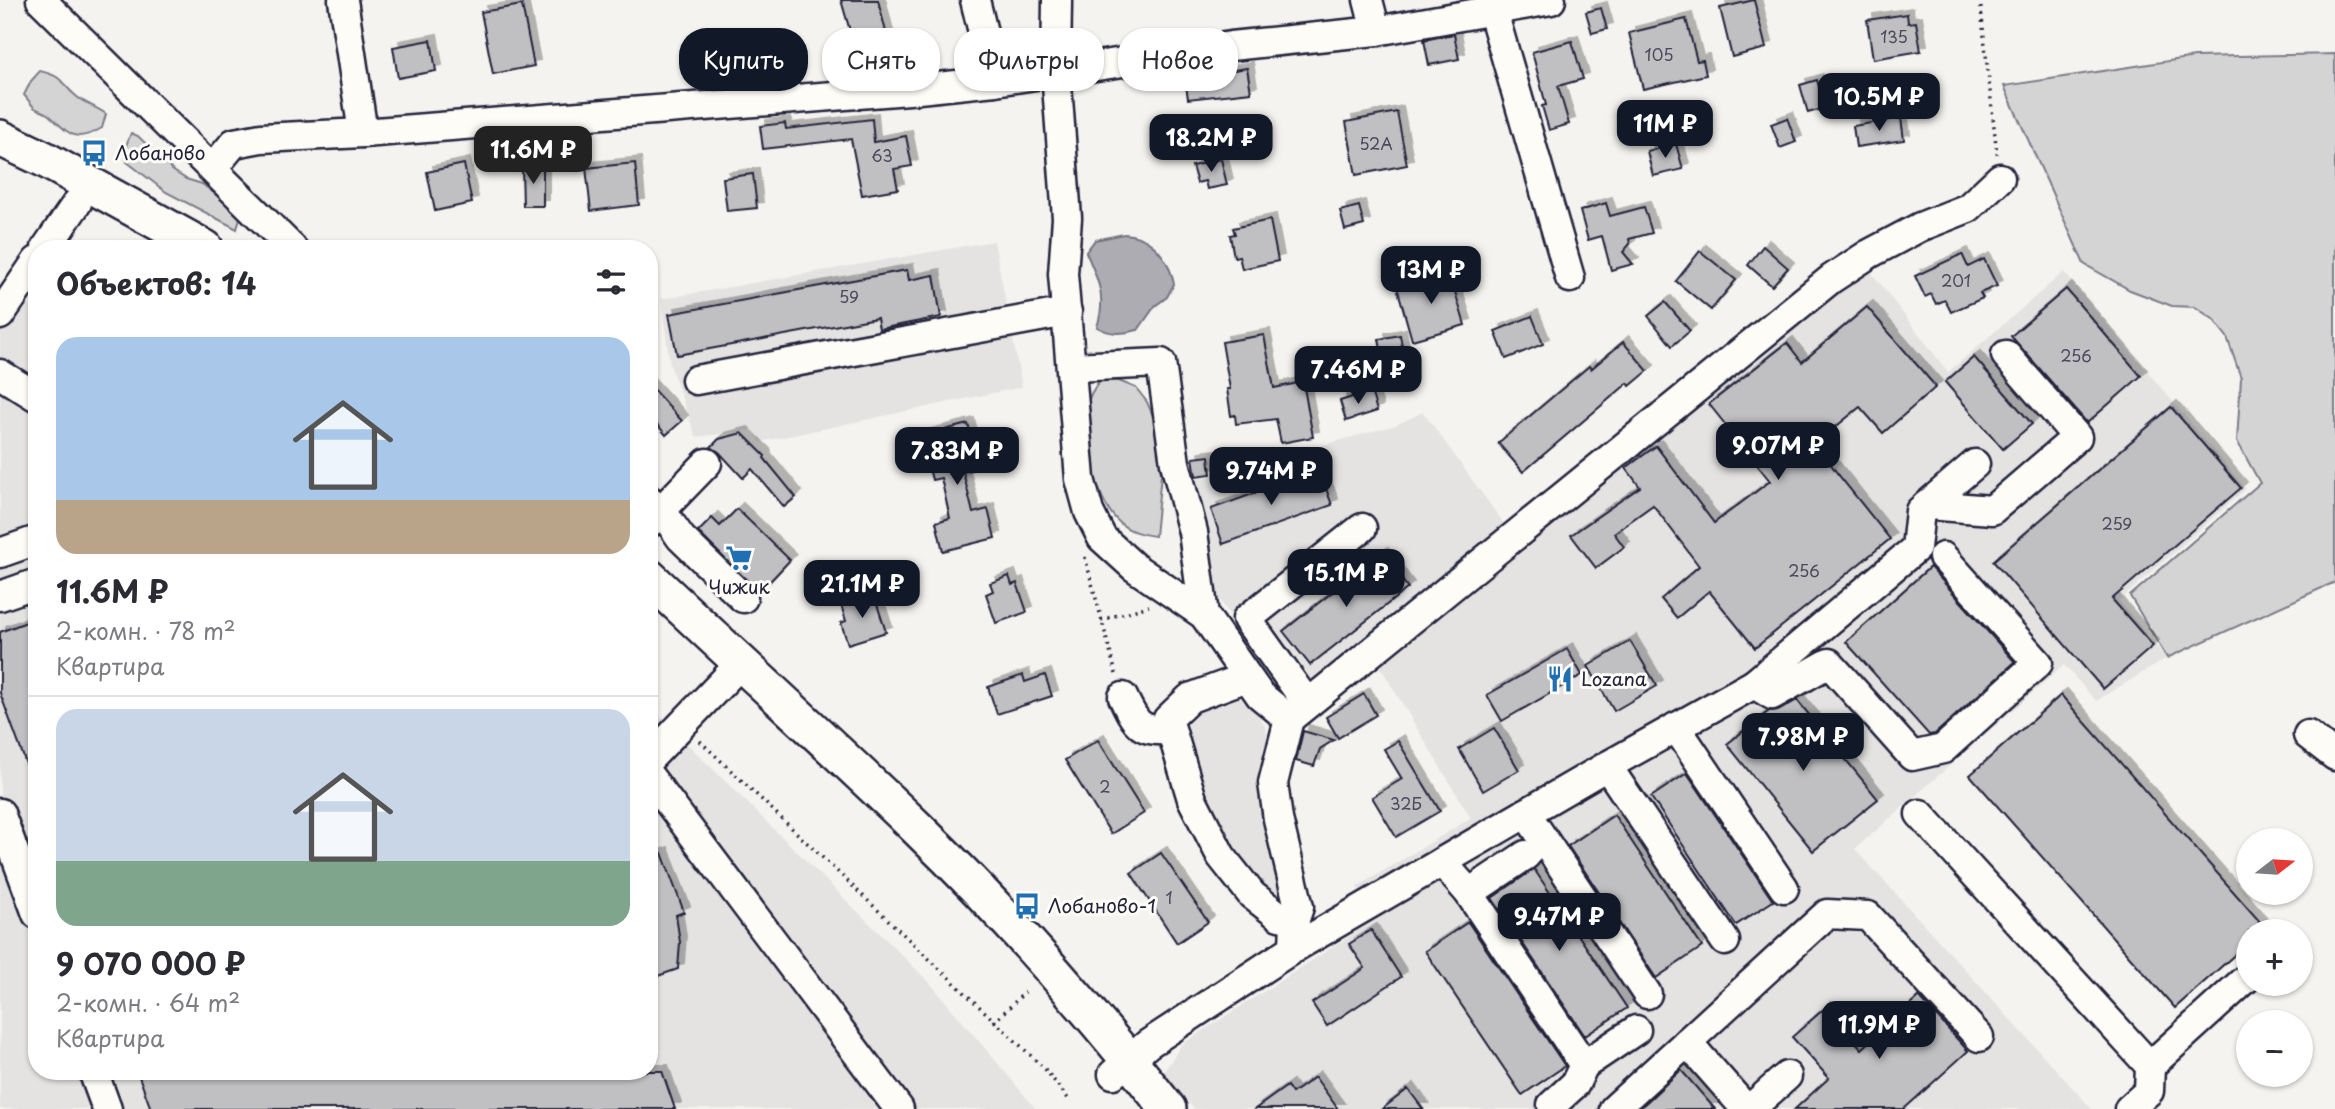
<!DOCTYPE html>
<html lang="ru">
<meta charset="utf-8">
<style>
body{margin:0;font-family:"Playpen Sans",sans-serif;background:#f2f2f3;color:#2b2b33;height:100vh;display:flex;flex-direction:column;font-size:26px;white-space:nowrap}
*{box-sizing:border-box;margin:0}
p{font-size:23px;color:#7c7c81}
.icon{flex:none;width:38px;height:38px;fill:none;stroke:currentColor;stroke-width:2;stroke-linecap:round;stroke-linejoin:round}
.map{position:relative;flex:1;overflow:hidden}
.side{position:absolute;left:28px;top:240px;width:630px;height:840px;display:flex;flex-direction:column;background:#fff;border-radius:28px;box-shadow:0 2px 5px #0004}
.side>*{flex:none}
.guide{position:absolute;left:679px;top:28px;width:665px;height:63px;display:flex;gap:14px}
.needle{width:46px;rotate:73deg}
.fabs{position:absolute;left:2236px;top:828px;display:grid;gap:14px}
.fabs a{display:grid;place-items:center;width:77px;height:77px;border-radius:50%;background:#fff;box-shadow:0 2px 5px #0004;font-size:35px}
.price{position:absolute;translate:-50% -60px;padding:0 16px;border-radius:14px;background:#111827;color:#fff;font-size:23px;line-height:46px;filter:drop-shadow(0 2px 4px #0008)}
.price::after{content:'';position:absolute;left:50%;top:42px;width:21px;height:16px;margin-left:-10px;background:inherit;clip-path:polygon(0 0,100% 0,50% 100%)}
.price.on{background:#222;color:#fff}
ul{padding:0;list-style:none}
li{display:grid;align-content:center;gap:14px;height:371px;padding:0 28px}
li+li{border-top:2px solid #e1e1e2}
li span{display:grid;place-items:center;height:217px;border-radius:21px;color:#555}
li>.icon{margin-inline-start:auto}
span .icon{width:126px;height:126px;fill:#fffc;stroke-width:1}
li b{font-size:30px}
h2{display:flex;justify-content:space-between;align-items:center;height:84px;padding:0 28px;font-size:30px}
.pill{padding:0 24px;border-radius:28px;background:#fff;box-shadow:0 2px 5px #0004;font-size:24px;line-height:63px}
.pill.on{background:#111827;color:#fff}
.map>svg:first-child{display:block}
.built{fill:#e4e3e2}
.green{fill:#d5d4d5;stroke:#7c7b88;stroke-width:2}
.water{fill:#acacb2;stroke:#757582;stroke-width:2}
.building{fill:#c0bfc2;stroke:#22223b;stroke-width:2;filter:url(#shadow)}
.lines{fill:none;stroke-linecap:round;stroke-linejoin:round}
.minor-casing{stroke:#22223b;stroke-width:33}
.major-casing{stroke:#22223b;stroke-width:40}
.path{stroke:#22223b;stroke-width:3.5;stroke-dasharray:2 5;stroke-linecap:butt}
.minor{stroke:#fdfcf7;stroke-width:28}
.major{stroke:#fdfcf7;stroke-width:35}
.labels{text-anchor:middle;stroke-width:6;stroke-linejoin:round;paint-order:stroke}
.number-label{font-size:16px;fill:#4a495d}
.poi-label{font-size:19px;fill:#22223b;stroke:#fdfcf7;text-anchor:start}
</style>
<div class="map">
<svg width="2335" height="1109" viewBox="0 0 2335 1109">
<defs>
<filter id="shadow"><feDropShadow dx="6" dy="-6" stdDeviation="0" flood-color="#0004"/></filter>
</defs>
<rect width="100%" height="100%" fill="#f4f3ef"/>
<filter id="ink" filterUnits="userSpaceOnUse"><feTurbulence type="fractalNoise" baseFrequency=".0143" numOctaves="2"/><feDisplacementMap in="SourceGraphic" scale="14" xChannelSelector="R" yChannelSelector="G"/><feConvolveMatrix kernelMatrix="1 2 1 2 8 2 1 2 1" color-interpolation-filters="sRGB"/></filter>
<g filter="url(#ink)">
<!-- built -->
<g class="built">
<path d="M994,241L1022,387L760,442L753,430L696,437L670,365L661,299Z"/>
<path d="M1868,268L1948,372L2064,272L2246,489L2119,601L2167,658L2096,701L2064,665L1855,849L2092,1109H1194L1164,1072L1181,1045L1379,917L1357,887L1471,818L1379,665L1516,550Z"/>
<path d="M0,288L37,311V1071H649V706L930,983L1036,1109H0Z"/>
<path d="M1423,412L1505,525L1308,686L1284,691L1219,599L1195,480L1396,425Z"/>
<path d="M1225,695L1239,697L1251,706L1265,726L1270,745L1264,774L1263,819L1290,893L1271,903L1241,870L1178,722L1197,704Z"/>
</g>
<!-- green -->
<g class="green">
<path d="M2335,54V582L2167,658L2130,596L2260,483L2237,441L2241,378L2227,337L2213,319L2195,307L2172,306L2130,290L2084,264L2004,86L2195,57Z"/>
<path d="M40,71C65,77 59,82 76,96C84,103 96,107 106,114L102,128C74,144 70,134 50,116C46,112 40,111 35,108C31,105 28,99 24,95L31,81Z"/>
<path d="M131,133L138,136L172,170L186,179L202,184L241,214L237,229L166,192L127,162L125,148Z"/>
<path d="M1100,380L1119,381L1136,388L1147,402L1154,418L1161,474L1155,536C1142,534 1130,532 1120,523C1094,500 1081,432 1089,399C1091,392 1096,386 1100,380Z"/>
</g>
<!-- water -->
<path class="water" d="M1124,234C1152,236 1169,258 1174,284L1167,297L1155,306L1138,330C1122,334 1111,335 1097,327C1107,296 1098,280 1086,252L1095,240Z"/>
<!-- building -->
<g class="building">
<path d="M841,0H878L894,64L862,72Z"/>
<path d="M1754,0L1766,48L1732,57L1720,8Z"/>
<path d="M522,5L534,66L493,74L481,12Z"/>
<path d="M1601,8L1607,29L1592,33L1586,12Z"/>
<path d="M1907,14L1908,23L1916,22L1921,51L1873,59L1867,20Z"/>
<path d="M1686,19L1697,61L1703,60L1706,75L1643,89L1629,33Z"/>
<path d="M1454,34L1459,59L1429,65L1424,40Z"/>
<path d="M431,40L436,71L398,78L393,47Z"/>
<path d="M1572,41L1583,79L1558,86L1569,124L1549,130L1542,106L1546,105L1532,52Z"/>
<path d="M1247,68L1251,92L1188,99L1185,78Z"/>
<path d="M1817,80L1825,108L1808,113L1800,85Z"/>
<path d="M1397,112L1407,165L1356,175L1346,122Z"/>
<path d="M1787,118L1796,142L1780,148L1771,124Z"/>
<path d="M1901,118L1904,140L1856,147L1853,126Z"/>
<path d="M872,119L874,142L906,136L912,166L894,169L898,189L862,195L851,139L763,149L760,126L785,123L786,129Z"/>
<path d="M1258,126L1261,147L1235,151L1232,130Z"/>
<path d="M1676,144L1683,169L1653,176L1647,151Z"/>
<path d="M1221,159L1227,185L1207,189L1205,181L1197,183L1192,166Z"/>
<path d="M635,163L639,205L591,211L586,168Z"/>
<path d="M464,164L472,203L435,211L427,172Z"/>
<path d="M522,167H543V206H523Z"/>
<path d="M753,174L757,208L727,211L723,178Z"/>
<path d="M1606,203L1610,216L1644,207L1652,233L1629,239L1630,244L1623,252L1633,264L1611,270L1602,236L1588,240L1580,211Z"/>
<path d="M1359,206L1364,225L1345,230L1340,211Z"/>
<path d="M1270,220L1278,261L1242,269L1239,256L1234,257L1230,235L1235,234L1233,228Z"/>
<path d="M1763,246L1788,268L1772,286L1748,265Z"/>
<path d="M1700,251L1736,280L1711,310L1676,281Z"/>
<path d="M1962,254L1968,267L1984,259L1997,286L1980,293L1983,298L1951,312L1945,300L1936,304L1931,294L1925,297L1915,276Z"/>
<path d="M907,270L909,280L934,275L941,317L879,329L877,318L677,355L669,314Z"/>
<path d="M1449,272L1465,325L1412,340L1397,287Z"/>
<path d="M2066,289L2141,376L2087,423L2011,336Z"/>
<path d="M1665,302L1690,331L1672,346L1648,316Z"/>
<path d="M1867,307L1936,387L1883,433L1860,407L1816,443L1837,473L1890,539L1755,648L1709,591L1677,618L1661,599L1699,566L1653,505L1614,533L1624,547L1596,568L1571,535L1640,487L1626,468L1656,446L1714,523L1770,481L1709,404L1787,343L1802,362Z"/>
<path d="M1532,316L1543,344L1506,359L1495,331Z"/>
<path d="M1264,335L1274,388L1303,382L1313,437L1281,443L1276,419L1236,424L1235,415L1231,416L1227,389H1230L1222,342Z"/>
<path d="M1400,335L1403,351L1382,355L1379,339Z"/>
<path d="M1623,342L1648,371L1630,386L1628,383L1523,472L1498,443L1589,366L1591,369Z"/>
<path d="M1974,357L2032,424L2003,449L1945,382Z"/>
<path d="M649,385L682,421L666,435L649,415Z"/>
<path d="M1371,391L1377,411L1346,421L1340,401Z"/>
<path d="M2171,407L2241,488L2112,599L2153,646L2103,689L1993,561Z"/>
<path d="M968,424L979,468L963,472L973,513L988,509L995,538L943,551L936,522L950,518L941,478L932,480L921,436Z"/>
<path d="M742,433L765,456L764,458L796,497L784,507L752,469L743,478L719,452L711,447L719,439Z"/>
<path d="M1209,456L1211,474L1196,476L1193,458Z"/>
<path d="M1319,470L1332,505L1223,544L1211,509Z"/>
<path d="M737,509L790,560L759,593L698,532L712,518L720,526Z"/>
<path d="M1382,553L1408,588L1310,665L1283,631Z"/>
<path d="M1930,567L2015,662L1935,734L1929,735L1846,642Z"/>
<path d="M1009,576L1012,585L1017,583L1027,612L996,623L986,594L993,591L990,583Z"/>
<path d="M874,595L886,632L848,644L841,623L846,621L841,605Z"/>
<path d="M37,618V788H35L0,693V632Z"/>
<path d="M1630,641L1657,686L1614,711L1588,666Z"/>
<path d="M1567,649L1582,675L1502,721L1487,695Z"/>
<path d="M1023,675L1025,682L1045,675L1052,696L997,714L988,687Z"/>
<path d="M1364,694L1376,715L1338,738L1326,717Z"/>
<path d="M2061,695L2268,931H2249V942L2175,1008L1970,775Z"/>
<path d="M1797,700L1878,799L1813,851L1727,744L1769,711L1780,710Z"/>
<path d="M1494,728L1519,770L1483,791L1459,749Z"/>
<path d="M1303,731L1334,740L1320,749L1314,766L1296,761Z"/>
<path d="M1098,740L1144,813L1111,834L1065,760Z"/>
<path d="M1398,741L1440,811L1396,837L1372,797L1402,779L1384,749Z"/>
<path d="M1687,773L1773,901L1736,925L1651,797Z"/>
<path d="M1614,815L1702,947L1656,978L1568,846Z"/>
<path d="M662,853L684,912L676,915L680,942L678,969L649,979V857Z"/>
<path d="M1161,853L1208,922L1177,943L1131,873Z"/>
<path d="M1534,869L1627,1008L1585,1036L1492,898Z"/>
<path d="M1468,922L1565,1066L1522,1095L1425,951Z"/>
<path d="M1371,930L1401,977L1327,1026L1312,1003L1365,968L1349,944Z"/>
<path d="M1919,997L1968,1051L1904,1109H1795L1829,1078L1792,1037L1825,1008L1862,1049Z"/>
<path d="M1681,1070L1715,1109H1639Z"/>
<path d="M137,1071H662L675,1109H151Z"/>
<path d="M1315,1077L1338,1109H1255L1287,1086L1292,1093Z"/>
<path d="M1408,1089L1423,1109H1382Z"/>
</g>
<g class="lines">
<!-- minor casing -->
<g class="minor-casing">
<g id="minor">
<path d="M41,0L292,248"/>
<path d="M343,0L363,133"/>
<path d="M975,0L995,81"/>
<path d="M1057,0L1056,72L1067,218L1063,274L1080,479L1089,512L1102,538L1134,567L1204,615L1260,695L1289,719L1831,279L1869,254L1920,227L1968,208L2000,178"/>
<path d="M1368,0L1376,31"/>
<path d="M1493,12L1570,278"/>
<path d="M213,168L234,143L261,138L363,133L909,90L995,81L1231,46L1376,31L1551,0"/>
<path d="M46,248L77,203"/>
<path d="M0,315L37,261"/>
<path d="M1072,367L1161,363L1175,463L1193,532L1204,615"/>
<path d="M0,374L37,397"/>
<path d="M696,380L1067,312"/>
<path d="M649,500L661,510L681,538L743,598"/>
<path d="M1927,505L1992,510L2077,437L2006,355"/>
<path d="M649,523L707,463"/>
<path d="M0,553L37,540"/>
<path d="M0,596L37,583"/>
<path d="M1247,677L1190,698L1168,719L1192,799L1221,856L1252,895L1279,916L1295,919"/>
<path d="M1754,684L1916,548L1920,511L1975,464"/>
<path d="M1123,697C1136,724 1139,732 1171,730"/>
<path d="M1307,703L1247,619L1362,528"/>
<path d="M1676,727L1784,888"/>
<path d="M2308,735L2335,756"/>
<path d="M649,759L741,663"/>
<path d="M1607,766L1725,941"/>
<path d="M649,776L899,1109"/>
<path d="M0,813L37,914"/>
<path d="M1526,813L1647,994"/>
<path d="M1920,814L2150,1066L2149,1091L2129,1109"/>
<path d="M1442,862L1469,893L1526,855"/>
<path d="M1469,893L1584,1065L1636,1030"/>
<path d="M1294,948L1607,766L1754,684L1772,695L1829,663L1912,756L1943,749L2038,663L1943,557"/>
<path d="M1687,1042L1746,1109"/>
<path d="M2150,1066L2249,976"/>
<path d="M93,1071L107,1109"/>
<path d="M1113,1074L1148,1044L1294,948L1295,919L1299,907L1278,819L1273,783L1289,719"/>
<path d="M1552,1105L1575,1084L1584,1065"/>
<path d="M1614,1109L1827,914L1868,916L1979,1037"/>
<path d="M1750,1109L1787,1076"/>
</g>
</g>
<!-- major casing -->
<g class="major-casing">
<g id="major">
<path d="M0,138L44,159L205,248"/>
<path d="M649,577C738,661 829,743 917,828C1007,915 1090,1010 1168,1109"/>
</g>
</g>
<!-- path -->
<g class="path">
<path d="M1980,0L1997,154"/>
<path d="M1085,557L1116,674"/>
<path d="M1101,620L1149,606"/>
<path d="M700,741L1045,1069L1070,1101"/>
<path d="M994,1022L1025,992"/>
</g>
<!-- minor -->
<use href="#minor" class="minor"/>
<!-- major -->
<use href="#major" class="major"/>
</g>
</g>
<!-- icons -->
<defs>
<g id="bus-bare" transform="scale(2.1)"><path d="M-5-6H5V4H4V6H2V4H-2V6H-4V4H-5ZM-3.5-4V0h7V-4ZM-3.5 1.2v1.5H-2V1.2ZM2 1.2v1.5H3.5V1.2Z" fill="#1f6fb2" stroke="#fdfcf7" stroke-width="2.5" paint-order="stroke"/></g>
<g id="supermarket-bare" transform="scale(2.1)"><path d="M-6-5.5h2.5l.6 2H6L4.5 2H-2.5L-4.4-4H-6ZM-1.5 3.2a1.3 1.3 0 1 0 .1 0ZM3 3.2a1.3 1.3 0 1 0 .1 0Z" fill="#1f6fb2" stroke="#fdfcf7" stroke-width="2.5" paint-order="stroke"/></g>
<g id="restaurant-bare" transform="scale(2.1)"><path d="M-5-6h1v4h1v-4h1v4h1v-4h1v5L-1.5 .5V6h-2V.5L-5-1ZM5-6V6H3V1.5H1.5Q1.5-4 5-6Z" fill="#1f6fb2" stroke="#fdfcf7" stroke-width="2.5" paint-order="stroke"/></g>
</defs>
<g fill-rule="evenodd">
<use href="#bus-bare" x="94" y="153"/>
<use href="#supermarket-bare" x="739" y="558"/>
<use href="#restaurant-bare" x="1560" y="679"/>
<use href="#bus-bare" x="1027" y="906"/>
</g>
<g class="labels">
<!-- number labels -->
<g class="number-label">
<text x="1894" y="43">135</text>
<text x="1659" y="61">105</text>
<text x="1376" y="150">52А</text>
<text x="882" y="162">63</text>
<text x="1956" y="287">201</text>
<text x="849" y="303">59</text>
<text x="2076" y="362">256</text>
<text x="2117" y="530">259</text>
<text x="1804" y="577">256</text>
<text x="1105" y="793">2</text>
<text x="1406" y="810">32Б</text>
<text x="1169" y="904">1</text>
</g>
<!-- poi labels -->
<g class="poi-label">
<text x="115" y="160">Лобаново</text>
<text x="739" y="594" text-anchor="middle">Чижик</text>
<text x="1581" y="686">Lozana</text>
<text x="1048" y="913">Лобаново-1</text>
</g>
</g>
</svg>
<div class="fabs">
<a><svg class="needle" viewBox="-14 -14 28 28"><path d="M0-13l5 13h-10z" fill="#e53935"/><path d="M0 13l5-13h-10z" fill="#7c7c81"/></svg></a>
<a>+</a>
<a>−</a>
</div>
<b class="price" style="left:1879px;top:133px">10.5M ₽</b>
<b class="price" style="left:1665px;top:160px">11M ₽</b>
<b class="price" style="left:1211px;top:174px">18.2M ₽</b>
<b class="price on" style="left:533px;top:186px">11.6M ₽</b>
<b class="price" style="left:1431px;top:306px">13M ₽</b>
<b class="price" style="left:1358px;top:406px">7.46M ₽</b>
<b class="price" style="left:1778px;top:482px">9.07M ₽</b>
<b class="price" style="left:957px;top:487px">7.83M ₽</b>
<b class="price" style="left:1271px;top:507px">9.74M ₽</b>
<b class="price" style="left:1346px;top:609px">15.1M ₽</b>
<b class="price" style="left:862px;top:620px">21.1M ₽</b>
<b class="price" style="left:1803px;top:773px">7.98M ₽</b>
<b class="price" style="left:1559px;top:953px">9.47M ₽</b>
<b class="price" style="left:1879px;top:1061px">11.9M ₽</b>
<div class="guide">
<a class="pill on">Купить</a>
<a class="pill">Снять</a>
<a class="pill">Фильтры</a>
<a class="pill">Новое</a>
</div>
<section class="side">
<h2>Объектов: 14<svg class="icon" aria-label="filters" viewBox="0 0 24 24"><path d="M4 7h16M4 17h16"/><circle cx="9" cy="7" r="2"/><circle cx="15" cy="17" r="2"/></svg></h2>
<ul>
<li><span style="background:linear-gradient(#a9c7e8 75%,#b9a48a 0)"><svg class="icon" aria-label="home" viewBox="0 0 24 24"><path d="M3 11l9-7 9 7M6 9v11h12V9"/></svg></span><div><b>11.6M ₽</b><p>2-комн. · 78 m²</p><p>Квартира</p></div></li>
<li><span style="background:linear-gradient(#c9d6e8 70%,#7fa58c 0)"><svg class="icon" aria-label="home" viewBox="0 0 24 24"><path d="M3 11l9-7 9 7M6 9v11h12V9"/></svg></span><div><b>9 070 000 ₽</b><p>2-комн. · 64 m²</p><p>Квартира</p></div></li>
</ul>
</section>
</div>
